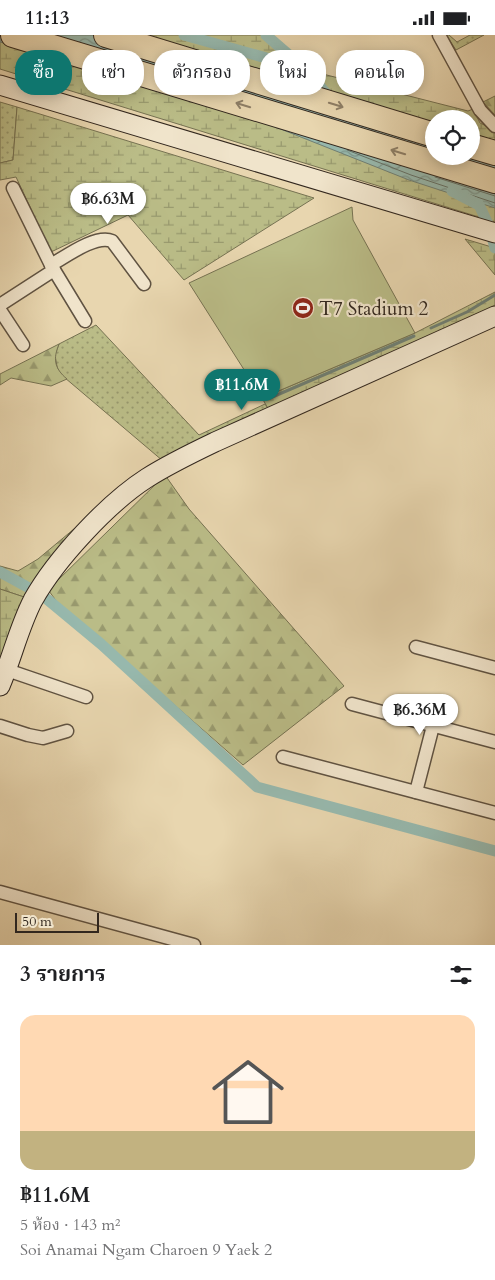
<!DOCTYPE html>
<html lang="th">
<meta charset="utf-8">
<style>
body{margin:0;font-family:Cardo,"Noto Serif Thai",serif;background:#f6f6f6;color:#202124;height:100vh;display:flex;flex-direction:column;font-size:19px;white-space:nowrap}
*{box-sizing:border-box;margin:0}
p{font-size:16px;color:#757577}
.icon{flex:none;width:28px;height:28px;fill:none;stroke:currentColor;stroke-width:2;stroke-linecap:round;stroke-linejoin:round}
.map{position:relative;height:910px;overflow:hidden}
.details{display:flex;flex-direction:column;background:#fff;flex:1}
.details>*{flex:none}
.hud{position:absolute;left:15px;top:15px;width:465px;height:45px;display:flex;gap:10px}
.tools{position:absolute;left:425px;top:75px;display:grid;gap:10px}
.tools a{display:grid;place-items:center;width:55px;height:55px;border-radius:50%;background:#fff;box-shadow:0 2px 12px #0003;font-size:25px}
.scale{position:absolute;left:15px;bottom:12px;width:84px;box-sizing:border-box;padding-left:5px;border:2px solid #32271e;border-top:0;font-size:14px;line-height:18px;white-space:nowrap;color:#32271e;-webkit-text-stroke:4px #f0e4cb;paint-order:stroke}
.price{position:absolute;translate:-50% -42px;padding:0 11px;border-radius:18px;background:#fff;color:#222;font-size:16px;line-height:32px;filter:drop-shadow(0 1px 2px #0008)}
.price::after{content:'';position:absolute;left:50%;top:30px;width:15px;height:11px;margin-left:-8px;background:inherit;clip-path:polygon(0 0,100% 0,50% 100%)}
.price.current{background:#0f766e;color:#fff}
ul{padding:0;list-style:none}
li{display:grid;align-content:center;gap:10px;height:265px;padding:0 20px}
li+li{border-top:1px solid #e0e0e0}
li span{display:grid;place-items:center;height:155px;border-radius:15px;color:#555}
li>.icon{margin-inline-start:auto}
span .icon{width:90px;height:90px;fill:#fffc;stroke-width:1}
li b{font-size:21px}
h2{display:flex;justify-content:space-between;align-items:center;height:60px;padding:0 20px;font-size:21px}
.chip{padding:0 18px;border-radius:20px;background:#fff;box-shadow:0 2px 12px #0003;font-size:18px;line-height:45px}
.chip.current{background:#0f766e;color:#fff}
.status{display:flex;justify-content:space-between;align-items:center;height:35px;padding:0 25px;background:#fff;direction:ltr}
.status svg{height:14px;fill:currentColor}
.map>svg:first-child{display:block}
.grass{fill:url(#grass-dots);stroke:#767252}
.forest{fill:url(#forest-firs);stroke:#767252}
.wetland{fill:url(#wetland-marsh);stroke:#767252;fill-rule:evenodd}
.park{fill:#babc87;stroke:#767252}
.water{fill:url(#water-waves);stroke:#6f7f74}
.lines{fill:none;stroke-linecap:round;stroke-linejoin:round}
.shore{stroke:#647066;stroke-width:1}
.stream{stroke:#6f7f74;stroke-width:3}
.canal{stroke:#97b9ae;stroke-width:11}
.street-casing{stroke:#605342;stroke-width:15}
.secondary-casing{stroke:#32271e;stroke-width:21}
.highway-casing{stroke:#32271e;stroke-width:26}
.street{stroke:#f0e4cb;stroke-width:12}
.secondary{stroke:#f0e4cb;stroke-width:19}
.highway{stroke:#e8d6af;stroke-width:24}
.oneway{stroke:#8d7e66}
.labels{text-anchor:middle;stroke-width:4.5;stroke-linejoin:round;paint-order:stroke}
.poi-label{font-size:19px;fill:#32271e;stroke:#f0e4cb;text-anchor:start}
</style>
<div class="status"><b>11:13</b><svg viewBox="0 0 49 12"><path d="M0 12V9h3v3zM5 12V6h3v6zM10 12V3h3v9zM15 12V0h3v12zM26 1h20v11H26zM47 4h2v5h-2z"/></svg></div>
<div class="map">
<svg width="495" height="910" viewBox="0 0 495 910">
<defs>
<pattern id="grass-dots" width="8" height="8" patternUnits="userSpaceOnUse" patternTransform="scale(1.25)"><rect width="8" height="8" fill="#babc87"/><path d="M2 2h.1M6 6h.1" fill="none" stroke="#98996e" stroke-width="1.8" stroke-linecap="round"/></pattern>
<pattern id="forest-firs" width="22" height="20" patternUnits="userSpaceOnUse" patternTransform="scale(1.25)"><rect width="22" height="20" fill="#babc87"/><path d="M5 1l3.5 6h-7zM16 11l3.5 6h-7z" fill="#98996e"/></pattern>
<pattern id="wetland-marsh" width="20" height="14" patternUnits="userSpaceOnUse" patternTransform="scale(1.25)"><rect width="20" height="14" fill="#babc87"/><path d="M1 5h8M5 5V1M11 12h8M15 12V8" fill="none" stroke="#98996e"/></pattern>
<pattern id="water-waves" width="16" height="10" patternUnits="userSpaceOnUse" patternTransform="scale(1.25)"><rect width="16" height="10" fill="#97b9ae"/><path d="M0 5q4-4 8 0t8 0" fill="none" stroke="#7c968d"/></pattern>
</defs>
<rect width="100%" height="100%" fill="#e8d6af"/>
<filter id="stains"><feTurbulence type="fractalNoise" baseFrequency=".004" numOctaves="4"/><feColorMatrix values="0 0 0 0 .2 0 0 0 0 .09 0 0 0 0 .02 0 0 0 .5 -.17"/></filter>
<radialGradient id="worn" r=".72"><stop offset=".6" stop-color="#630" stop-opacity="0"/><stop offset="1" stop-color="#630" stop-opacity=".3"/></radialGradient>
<!-- grass -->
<g class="grass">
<path d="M446,0H449L457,7L470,0H484L456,15Z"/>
<path d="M0,67L17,72L13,125L0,128Z"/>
<path d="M96,290L199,400L265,369L269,375L163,426L58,337L55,320L59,309Z"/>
</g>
<!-- forest -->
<g class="forest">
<path d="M495,61V80L483,67Z"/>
<path d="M59,309C53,324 54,333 67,344L51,351L11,343L0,350V339Z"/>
<path d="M165,440L189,474L344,651L243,730L57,567L49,556L57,546Z"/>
<path d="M99,473L27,563L0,554V531L18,536L38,524Z"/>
</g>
<!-- wetland -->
<g class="wetland">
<path d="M0,0H272L311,36L468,76L473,74L480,88L495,95V187L0,34ZM434,84H471V121H434Z"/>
<path d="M17,72L314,163L184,245L128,180L51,217L16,142L0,145V128L13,125Z"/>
<path d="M465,204L495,213V240Z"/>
<path d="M495,257V270L450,295L269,375L262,363L415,298Z"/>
<path d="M0,554L27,563L0,628Z"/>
</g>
<!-- park -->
<path class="park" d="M352,172L353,185L415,298L262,363L189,248Z"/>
<!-- water -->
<path class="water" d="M0,0H134L434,92V121H471L495,111V173L409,145L263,87L0,7Z"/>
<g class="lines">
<!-- shore -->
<g class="shore">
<path d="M347,115L411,140L495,168"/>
<path d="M435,142L495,161"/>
</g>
<!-- stream -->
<g class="stream">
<path d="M431,293L467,277L495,260"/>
<path d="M270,363L414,301"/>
</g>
<!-- canal -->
<g class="canal">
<path d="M184,0L302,33"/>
<path d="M266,0L305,34L331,64"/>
<path d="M452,156L479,170L489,191L495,213"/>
<path d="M0,537L42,560L101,609L257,752L495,816"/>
</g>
<!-- street casing -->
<g class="street-casing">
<g id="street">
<path d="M439,0L480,75L495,91"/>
<path d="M13,153L51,230L85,286"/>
<path d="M51,230C65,222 96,199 112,206L144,249"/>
<path d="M0,270L54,235"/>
<path d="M0,275L23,310"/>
<path d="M416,612L495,633"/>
<path d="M7,635L86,662"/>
<path d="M352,669L495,707"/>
<path d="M0,691L28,700L43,703L67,696"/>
<path d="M283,722L495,778"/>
<path d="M416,757L433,691"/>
<path d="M0,857L194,910"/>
</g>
</g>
<!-- secondary casing -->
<g class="secondary-casing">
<g id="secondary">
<path d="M0,50L495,198"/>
<path d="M0,651C12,623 19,592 33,565C56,524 108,468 147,443C169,429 192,418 215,407L495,281"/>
</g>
</g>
<!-- highway casing -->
<g class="highway-casing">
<g id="highway">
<path d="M13,0L495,146"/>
<path d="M106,0L434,100"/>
<path d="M471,111L495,118"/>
</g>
</g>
<!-- street -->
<use href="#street" class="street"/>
<!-- secondary -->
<use href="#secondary" class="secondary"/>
<!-- highway -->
<use href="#highway" class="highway"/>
</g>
<!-- one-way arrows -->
<defs><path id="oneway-shaft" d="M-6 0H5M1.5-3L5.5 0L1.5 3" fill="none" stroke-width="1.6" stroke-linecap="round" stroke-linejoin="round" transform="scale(1.25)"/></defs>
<g class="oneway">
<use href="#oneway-shaft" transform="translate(243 70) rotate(-163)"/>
<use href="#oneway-shaft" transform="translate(336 70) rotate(17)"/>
<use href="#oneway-shaft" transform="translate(398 117) rotate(-163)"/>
</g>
<!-- icons -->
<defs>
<g id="stadium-disc" transform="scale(1.125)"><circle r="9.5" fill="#8f2418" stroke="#f0e4cb"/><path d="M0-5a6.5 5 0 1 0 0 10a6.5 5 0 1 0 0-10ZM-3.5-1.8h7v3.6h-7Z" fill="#fff"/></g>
</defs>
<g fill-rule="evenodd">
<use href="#stadium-disc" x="303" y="273"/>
</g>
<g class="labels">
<!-- poi labels -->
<g class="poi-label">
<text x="319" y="280">T7 Stadium 2</text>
</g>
</g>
<rect width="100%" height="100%" filter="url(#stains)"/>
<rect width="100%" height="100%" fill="url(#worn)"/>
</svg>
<div class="tools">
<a><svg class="icon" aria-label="locate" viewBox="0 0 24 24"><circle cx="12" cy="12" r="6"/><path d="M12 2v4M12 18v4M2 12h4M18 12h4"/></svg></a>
</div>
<div class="scale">50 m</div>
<b class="price" style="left:108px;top:190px">฿6.63M</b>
<b class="price current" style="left:242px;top:376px">฿11.6M</b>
<b class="price" style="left:420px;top:701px">฿6.36M</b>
<div class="hud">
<a class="chip current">ซื้อ</a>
<a class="chip">เช่า</a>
<a class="chip">ตัวกรอง</a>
<a class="chip">ใหม่</a>
<a class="chip">คอนโด</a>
</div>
</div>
<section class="details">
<h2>3 รายการ<svg class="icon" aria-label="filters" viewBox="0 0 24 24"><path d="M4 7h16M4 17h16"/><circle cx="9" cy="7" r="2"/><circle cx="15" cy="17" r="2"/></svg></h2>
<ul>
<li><span style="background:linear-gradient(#ffd9b3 75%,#c2b280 0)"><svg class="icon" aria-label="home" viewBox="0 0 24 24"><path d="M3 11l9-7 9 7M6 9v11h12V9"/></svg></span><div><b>฿11.6M</b><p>5 ห้อง · 143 m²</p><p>Soi Anamai Ngam Charoen 9 Yaek 2</p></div></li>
</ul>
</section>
